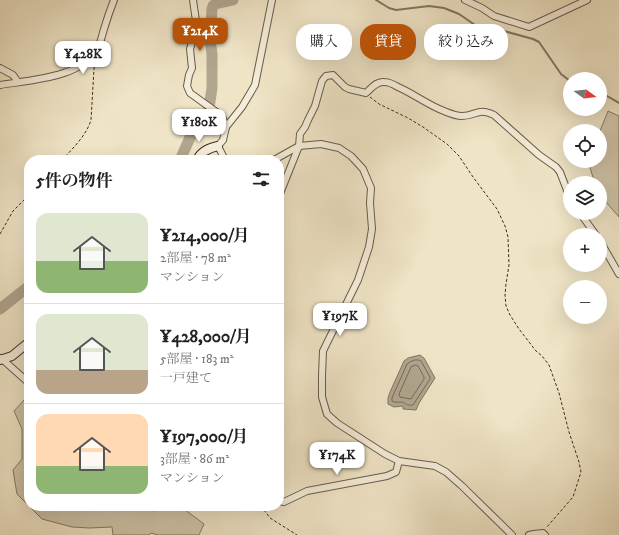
<!DOCTYPE html>
<html lang="ja">
<meta charset="utf-8">
<style>
body{margin:0;font-family:"IM FELL DW Pica","Noto Serif JP",serif;background:#f2f2f2;color:#222;height:100vh;display:flex;flex-direction:column;font-size:15px;white-space:nowrap}
*{box-sizing:border-box;margin:0}
p{font-size:13px;color:#767676}
.icon{flex:none;width:22px;height:22px;fill:none;stroke:currentColor;stroke-width:2;stroke-linecap:round;stroke-linejoin:round}
.map{position:relative;flex:1;overflow:hidden}
.panel{position:absolute;left:24px;top:155px;width:260px;height:356px;display:flex;flex-direction:column;background:#fff;border-radius:16px;box-shadow:0 4px 16px #0002}
.panel>*{flex:none}
.banner{position:absolute;left:296px;top:24px;width:263px;height:36px;display:flex;gap:8px}
.needle{width:26px;rotate:105deg}
.controls{position:absolute;left:563px;top:72px;display:grid;gap:8px}
.controls a{display:grid;place-items:center;width:44px;height:44px;border-radius:50%;background:#fff;box-shadow:0 4px 16px #0002;font-size:20px}
.price{position:absolute;translate:-50% -34px;padding:0 9px;border-radius:8px;background:#fff;color:#222;font-size:13px;line-height:26px;filter:drop-shadow(0 1px 2px #0008)}
.price::after{content:'';position:absolute;left:50%;top:24px;width:12px;height:9px;margin-left:-6px;background:inherit;clip-path:polygon(0 0,100% 0,50% 100%)}
.price.current{background:#b45309;color:#fff}
ul{padding:0;list-style:none}
li{display:flex;align-items:center;gap:12px;height:100px;padding:0 12px}
li+li{border-top:1px solid #e0e0e0}
li span{display:grid;place-items:center;flex:none;width:112px;height:80px;border-radius:12px;color:#555}
li>.icon{margin-inline-start:auto}
span .icon{width:48px;height:48px;fill:#fffc;stroke-width:1}
li b{font-size:17px}
h2{display:flex;justify-content:space-between;align-items:center;height:48px;padding:0 12px;font-size:17px}
.tag{padding:0 14px;border-radius:16px;background:#fff;box-shadow:0 4px 16px #0002;font-size:14px;line-height:36px}
.tag.current{background:#b45309;color:#fff}
.map>svg:first-child{display:block}
.green{fill:#d0c5aa;stroke:#857a67}
.water{fill:#b1a68f;stroke:#817664}
.lines{fill:none;stroke-linecap:round;stroke-linejoin:round}
.shore{stroke:#766a5a;stroke-width:1}
.stream{stroke:#817664;stroke-width:2}
.river{stroke:#b1a68f;stroke-width:11}
.street-casing{stroke:#675c4c;stroke-width:8}
.secondary-casing{stroke:#3a2e24;stroke-width:10}
.path{stroke:#3a2e24;stroke-width:1;stroke-dasharray:3 2;stroke-linecap:butt}
.street{stroke:#f5edda;stroke-width:6}
.secondary{stroke:#f5edda;stroke-width:8}
</style>
<div class="map">
<svg width="619" height="535" viewBox="0 0 619 535">
<rect width="100%" height="100%" fill="#efe4c6"/>
<filter id="stains"><feTurbulence type="fractalNoise" baseFrequency=".005" numOctaves="4"/><feColorMatrix values="0 0 0 0 .2 0 0 0 0 .09 0 0 0 0 .02 0 0 0 .5 -.17"/></filter>
<radialGradient id="worn" r=".72"><stop offset=".6" stop-color="#630" stop-opacity="0"/><stop offset="1" stop-color="#630" stop-opacity=".3"/></radialGradient>
<!-- green -->
<g class="green">
<path d="M608,111L619,116V217L600,195V183H595L588,162V161H600V131Z"/>
<path d="M25,399L29,400V506L17,494L13,470L22,459V429L14,411Z"/>
<path d="M29,506H144L154,511L169,506H180L204,524L199,535H158L151,533L149,535H113L112,527L89,528L72,527L42,519Z"/>
</g>
<!-- water -->
<path class="water" d="M420,355L424,358L435,378L419,403L416,410L403,409V406L394,407L388,404V398L390,392L404,361L408,358Z"/>
<g class="lines">
<!-- shore -->
<g class="shore">
<path d="M415,360H419L421,361L430,377V379L413,405C405,406 407,403 401,402C397,402 396,403 392,401V398L407,364L410,362Z"/>
<path d="M416,365L418,366L424,377V379L411,399L400,397L399,394L411,367Z"/>
</g>
<!-- stream -->
<g class="stream">
<path d="M376,0L389,8L396,10L429,6L444,8L459,14L475,25L497,31H504L533,39L539,42L561,74L570,81"/>
<path d="M600,92L619,103"/>
</g>
<!-- river -->
<g class="river">
<path d="M180,160L192,133L208,114L209,108L212,88V54L210,39L212,9L213,6L215,4L233,0"/>
<path d="M0,309L29,286"/>
</g>
<!-- street casing -->
<g class="street-casing">
<g id="street">
<path d="M193,0L196,21L195,32L190,49L192,68L189,75L187,86L190,93L222,116L226,127"/>
<path d="M465,0L482,8L494,16L529,27L587,0"/>
<path d="M0,68L13,75L18,82"/>
<path d="M0,85C29,80 82,78 97,49C101,43 102,35 104,29C107,19 110,10 114,0"/>
<path d="M225,160L218,146L223,140L226,127L242,107L255,85L272,0"/>
<path d="M274,160L290,151L299,146L321,144L339,148L351,156L363,169L371,188L370,203L372,229L369,247L358,280L323,351L322,376V397L327,414L337,423L385,454L399,461L435,466L446,472L462,486L512,535"/>
<path d="M279,196L299,146L300,134L305,127L308,120L315,106L322,81L326,76L333,75L345,87L349,89L366,93C371,89 376,81 384,82C389,82 393,84 398,87C414,94 428,105 444,111C449,113 456,116 462,116C476,116 478,107 494,115L539,155L556,167L560,172L570,198"/>
<path d="M580,213L596,235"/>
<path d="M600,241L619,274"/>
<path d="M279,263L280,264L279,266"/>
<path d="M0,358L2,359L29,383"/>
<path d="M279,501L284,502L307,491L387,476L396,472L399,461"/>
<path d="M529,535L534,534L543,533L545,535"/>
</g>
</g>
<!-- secondary casing -->
<g class="secondary-casing">
<g id="secondary">
<path d="M197,160C201,151 209,148 218,146"/>
<path d="M0,360L12,356L29,342"/>
</g>
</g>
<!-- path -->
<g class="path">
<path d="M370,97L379,104L408,118L423,127L447,144L459,156L473,177L497,209L505,226L508,237L509,265L506,284L505,295L506,306L510,315L519,329L536,351L542,356L549,365L559,393L569,432L579,462L581,472L573,497L546,528"/>
<path d="M62,160C73,148 86,136 91,120L94,69L95,63"/>
<path d="M0,234L13,211L29,195"/>
<path d="M261,506L270,518L297,535"/>
</g>
<!-- street -->
<use href="#street" class="street"/>
<!-- secondary -->
<use href="#secondary" class="secondary"/>
</g>
<rect width="100%" height="100%" filter="url(#stains)"/>
<rect width="100%" height="100%" fill="url(#worn)"/>
</svg>
<div class="controls">
<a><svg class="needle" viewBox="-14 -14 28 28"><path d="M0-13l5 13h-10z" fill="#e53935"/><path d="M0 13l5-13h-10z" fill="#767676"/></svg></a>
<a><svg class="icon" aria-label="locate" viewBox="0 0 24 24"><circle cx="12" cy="12" r="6"/><path d="M12 2v4M12 18v4M2 12h4M18 12h4"/></svg></a>
<a><svg class="icon" aria-label="layers" viewBox="0 0 24 24"><path d="M12 4l9 5-9 5-9-5zM3 14l9 5 9-5"/></svg></a>
<a>+</a>
<a>−</a>
</div>
<b class="price current" style="left:200px;top:52px">¥214K</b>
<b class="price" style="left:83px;top:75px">¥428K</b>
<b class="price" style="left:199px;top:143px">¥180K</b>
<b class="price" style="left:340px;top:337px">¥197K</b>
<b class="price" style="left:337px;top:476px">¥174K</b>
<div class="banner">
<a class="tag">購入</a>
<a class="tag current">賃貸</a>
<a class="tag">絞り込み</a>
</div>
<section class="panel">
<h2>5件の物件<svg class="icon" aria-label="filters" viewBox="0 0 24 24"><path d="M4 7h16M4 17h16"/><circle cx="9" cy="7" r="2"/><circle cx="15" cy="17" r="2"/></svg></h2>
<ul>
<li><span style="background:linear-gradient(#dfe7d0 60%,#8fb573 0)"><svg class="icon" aria-label="home" viewBox="0 0 24 24"><path d="M3 11l9-7 9 7M6 9v11h12V9"/></svg></span><div><b>¥214,000/月</b><p>2部屋 · 78 m²</p><p>マンション</p></div></li>
<li><span style="background:linear-gradient(#dfe7d0 70%,#b9a48a 0)"><svg class="icon" aria-label="home" viewBox="0 0 24 24"><path d="M3 11l9-7 9 7M6 9v11h12V9"/></svg></span><div><b>¥428,000/月</b><p>5部屋 · 183 m²</p><p>一戸建て</p></div></li>
<li><span style="background:linear-gradient(#ffd9b3 65%,#8fb573 0)"><svg class="icon" aria-label="home" viewBox="0 0 24 24"><path d="M3 11l9-7 9 7M6 9v11h12V9"/></svg></span><div><b>¥197,000/月</b><p>3部屋 · 86 m²</p><p>マンション</p></div></li>
</ul>
</section>
</div>
